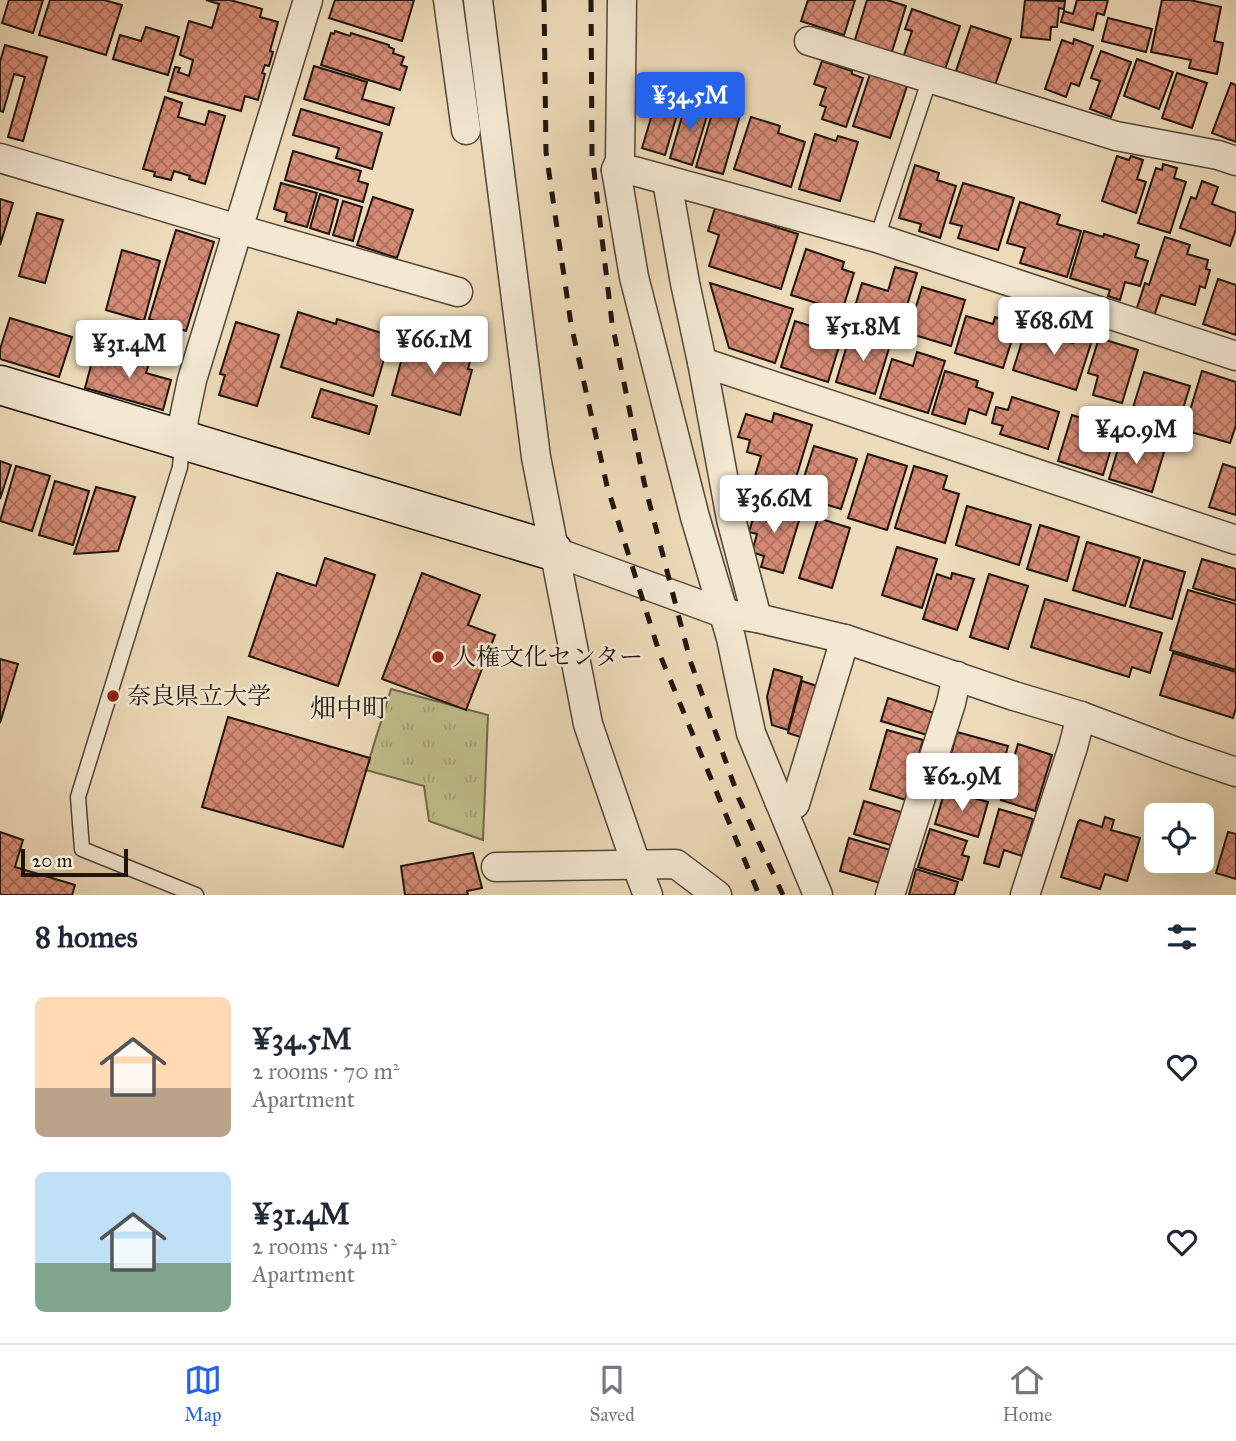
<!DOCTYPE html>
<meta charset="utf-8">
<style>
body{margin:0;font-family:"IM FELL Great Primer","Noto Serif JP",serif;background:#f6f6f7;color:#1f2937;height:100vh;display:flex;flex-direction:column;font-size:26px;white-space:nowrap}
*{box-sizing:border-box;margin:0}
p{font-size:23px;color:#747a83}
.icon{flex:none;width:38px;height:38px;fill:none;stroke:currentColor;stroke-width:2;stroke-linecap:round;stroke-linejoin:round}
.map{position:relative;height:895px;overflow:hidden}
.sheet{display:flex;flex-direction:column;background:#fff;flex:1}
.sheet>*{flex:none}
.controls{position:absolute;left:1144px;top:803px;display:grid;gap:14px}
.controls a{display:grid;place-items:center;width:70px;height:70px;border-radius:10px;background:#fff;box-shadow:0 7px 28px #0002;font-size:35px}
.scale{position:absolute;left:21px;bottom:18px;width:107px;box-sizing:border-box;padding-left:7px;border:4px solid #1f150e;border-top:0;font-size:19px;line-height:24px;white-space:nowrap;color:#1f150e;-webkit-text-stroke:5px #f3e8d2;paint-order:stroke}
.price{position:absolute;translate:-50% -60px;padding:0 16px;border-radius:7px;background:#fff;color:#222;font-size:23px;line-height:46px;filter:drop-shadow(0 2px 4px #0008)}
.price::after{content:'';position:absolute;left:50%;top:42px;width:21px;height:16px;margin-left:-10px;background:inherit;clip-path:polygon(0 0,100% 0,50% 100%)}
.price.active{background:#2563eb;color:#fff}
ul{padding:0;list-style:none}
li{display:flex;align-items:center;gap:21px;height:175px;padding:0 35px}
li span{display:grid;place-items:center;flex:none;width:196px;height:140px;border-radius:10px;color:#555}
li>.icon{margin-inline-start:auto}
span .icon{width:84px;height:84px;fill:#fffc;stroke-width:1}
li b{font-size:30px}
h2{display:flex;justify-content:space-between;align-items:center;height:84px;padding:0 35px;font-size:30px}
.menu{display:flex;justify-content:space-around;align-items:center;height:98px;border-top:2px solid #e0e1e3;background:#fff;font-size:19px;color:#747a83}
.menu a{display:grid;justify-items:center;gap:4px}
.menu .active{color:#2563eb}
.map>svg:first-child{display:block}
.park{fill:url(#park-tufts);stroke:#706a4c;stroke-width:2}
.building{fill:url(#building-cross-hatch);stroke:#1f150e;stroke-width:2}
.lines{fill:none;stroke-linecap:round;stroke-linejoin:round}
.lane-casing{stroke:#524639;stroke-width:17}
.street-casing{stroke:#524639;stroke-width:31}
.secondary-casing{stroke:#1f150e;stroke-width:41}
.lane{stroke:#f3e8d2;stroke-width:14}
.street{stroke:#f3e8d2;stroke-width:28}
.secondary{stroke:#f3e8d2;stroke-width:38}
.rail{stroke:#1f150e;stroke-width:5;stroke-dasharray:12 12;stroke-linecap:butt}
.poi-dot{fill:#8f2418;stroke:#f3e8d2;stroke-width:2.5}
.labels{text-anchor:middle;stroke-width:5;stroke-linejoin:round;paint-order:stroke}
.poi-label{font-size:24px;fill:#1f150e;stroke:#f3e8d2;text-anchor:start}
.neighbourhood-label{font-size:26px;fill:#1f150e;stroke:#f3e8d2}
</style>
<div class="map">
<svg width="1236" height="895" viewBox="0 0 1236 895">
<defs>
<pattern id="park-tufts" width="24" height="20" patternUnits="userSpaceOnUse" patternTransform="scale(1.75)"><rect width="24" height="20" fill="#c0be8a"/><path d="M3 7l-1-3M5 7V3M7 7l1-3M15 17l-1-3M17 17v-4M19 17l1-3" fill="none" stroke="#a5a276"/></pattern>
<pattern id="building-cross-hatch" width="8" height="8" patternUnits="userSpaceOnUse" patternTransform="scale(1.75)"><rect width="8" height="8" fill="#d58a74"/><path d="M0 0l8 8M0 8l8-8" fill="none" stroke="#ac705e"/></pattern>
</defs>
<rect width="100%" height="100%" fill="#eddbb9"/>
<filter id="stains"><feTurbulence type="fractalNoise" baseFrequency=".00286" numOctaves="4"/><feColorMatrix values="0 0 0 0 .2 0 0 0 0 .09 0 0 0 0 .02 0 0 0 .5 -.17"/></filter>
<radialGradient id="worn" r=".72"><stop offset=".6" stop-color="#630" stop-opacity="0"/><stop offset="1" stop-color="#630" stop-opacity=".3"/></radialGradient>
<!-- park -->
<path class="park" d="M391,689L488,715L483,840L429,821L424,786L366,770Z"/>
<!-- building -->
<g class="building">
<path d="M9,0H43L33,33L2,23Z"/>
<path d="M50,0H104L122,5L106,55L39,35Z"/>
<path d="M206,0H230L262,9L260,17L278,22L270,51L273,52L269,66L265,65L262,73L265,74L258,100L245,96L241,111L168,91L175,67L180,68L178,72L189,76L193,60L180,55L189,21L212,28L219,4Z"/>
<path d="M335,0H414L402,41L329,18Z"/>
<path d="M808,0H855L844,35L801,21Z"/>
<path d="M867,0H887L906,6L891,55L854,43Z"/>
<path d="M1025,0L1065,1L1064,9L1059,8L1057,27H1051L1050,40L1021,37Z"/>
<path d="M1077,0H1108L1104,15L1097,13L1093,30L1061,22L1064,11L1073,14Z"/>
<path d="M1162,0H1190L1221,7L1214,41L1223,43L1217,74L1189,68L1191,60L1151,52Z"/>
<path d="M912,9L960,26L944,72L903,58L912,31L905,29Z"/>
<path d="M1108,18L1152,29L1146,52L1102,41Z"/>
<path d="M971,26L1011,39L995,85L956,71Z"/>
<path d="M146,27L179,37L168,75L113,59L120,35L141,41Z"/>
<path d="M335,31L350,36L351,33L389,45V47L394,49L393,53L404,57L401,65L407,67L400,90L321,65L331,33L334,34Z"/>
<path d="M1074,39L1093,46L1079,86L1071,83L1066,97L1045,89L1062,40L1073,44Z"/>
<path d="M5,45L47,57L23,141L8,137L25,77L14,74L3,112L0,111V62Z"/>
<path d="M1101,51L1131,62L1111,117L1090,109L1100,81L1091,78Z"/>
<path d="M1137,59L1173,72L1159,109L1124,96Z"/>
<path d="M822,61L852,71V74L863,78L846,127L822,119L826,107L820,105L826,88L814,84Z"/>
<path d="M314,66L367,82L362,99L394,108L389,125L304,99Z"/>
<path d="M1177,73L1207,83L1192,128L1162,118Z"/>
<path d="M870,74L907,86L890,138L853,126Z"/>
<path d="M1231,83L1236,85V142L1212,133Z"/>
<path d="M659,91L682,98L665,155L642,148Z"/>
<path d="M165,97L182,103L178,117L205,125L209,111L225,116L205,184L189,179L190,176L174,171L171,180L154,176L155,172L143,169Z"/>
<path d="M687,99L710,106L692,165L670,158Z"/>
<path d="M715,104L741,112L723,174L696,167Z"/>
<path d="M301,109L382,133L372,169L336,158L339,148L293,135Z"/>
<path d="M751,117L780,126L778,133L805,142L791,187L734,169Z"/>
<path d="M815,134L836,141L838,136L858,142L840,201L799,189Z"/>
<path d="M293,151L361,171L358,181L368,184L363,202L285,180Z"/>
<path d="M1117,156L1129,160L1131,156L1143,160L1137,179L1146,182L1136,213L1102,201Z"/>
<path d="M1163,164L1177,168L1174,178L1186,182L1170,233L1138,223L1156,168L1162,170Z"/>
<path d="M915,165L939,173L937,180L956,186L940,238L919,231L921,224L899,218Z"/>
<path d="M1202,181L1218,187L1212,204L1236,213V229L1230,246L1180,228L1191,197L1196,199Z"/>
<path d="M281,183L317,193L307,227L285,221L287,213L274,209Z"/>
<path d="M963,183L1014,198L998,250L958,238L962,226L950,223Z"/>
<path d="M320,194L338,200L329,234L310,228Z"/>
<path d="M373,197L413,210L397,258L357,245Z"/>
<path d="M0,199L13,203L0,245Z"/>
<path d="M343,201L362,207L353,241L333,235Z"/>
<path d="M1020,202L1060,215L1057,224L1081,231L1067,277L1020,263L1025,248L1007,243Z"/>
<path d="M715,208L798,234L781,289L709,266L719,235L708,231Z"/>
<path d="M37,213L63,220L45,283L19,276Z"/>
<path d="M176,230L214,242L186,331L149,319Z"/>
<path d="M1084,231L1103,237L1104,234L1139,245L1135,257L1148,261L1140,286L1125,282L1120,300L1108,296L1110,290L1070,278Z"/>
<path d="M1165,237L1190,245L1187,254L1208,260L1206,269L1210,270L1205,288L1200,286L1195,305L1161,295L1154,316L1136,311L1145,283L1149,285Z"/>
<path d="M806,249L844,262L842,269L854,273L842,311L791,295Z"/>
<path d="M122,250L160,261L144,321L106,310Z"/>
<path d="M895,267L917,273L900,328L853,313L862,283L888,291Z"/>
<path d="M1218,279L1236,285V335L1203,324Z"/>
<path d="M710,283L793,309L775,363L729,348Z"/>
<path d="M922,287L965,300L951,346L908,333Z"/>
<path d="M298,312L336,324L337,319L391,336L373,396L281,367Z"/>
<path d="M966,316L993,324L995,317L1017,324L1003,368L955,353Z"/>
<path d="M10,318L72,337L59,377L0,359V349Z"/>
<path d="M820,319L845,327L828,382L781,367L795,321L817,328Z"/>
<path d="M236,322L279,335L257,406L219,395L225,375L220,374Z"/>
<path d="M1077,328L1094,334L1076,390L1013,370L1026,329L1073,343Z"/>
<path d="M851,332L890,345L875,394L836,382Z"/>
<path d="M408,336L472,354L468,369L472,370L460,415L392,395Z"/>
<path d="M1099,338L1138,350L1122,403L1093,395L1098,376L1088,373Z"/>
<path d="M123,349L151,357L146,373L171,380L163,410L85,388L93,358L119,365Z"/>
<path d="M917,352L945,361L928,413L880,398L892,359L913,366Z"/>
<path d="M945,371L978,381L976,387L993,393L986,415L969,409L965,424L932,414Z"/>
<path d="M1202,371L1236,382V425L1230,443L1184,430Z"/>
<path d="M1144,372L1190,386L1177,428L1131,414Z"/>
<path d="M321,389L377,406L369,434L312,417Z"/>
<path d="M1012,397L1059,412L1048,449L1000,434L1003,426L992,423L996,407L1008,410Z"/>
<path d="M774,413L812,425L791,494L753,483L761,456L747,452L750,440L738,437L746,414L772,422Z"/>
<path d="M1072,415L1117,429L1103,475L1058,461Z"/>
<path d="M1121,439L1164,452L1152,492L1109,479Z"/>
<path d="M814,446L857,459L841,509L798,496Z"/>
<path d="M868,454L907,466L887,530L848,518Z"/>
<path d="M0,461L11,465L0,499Z"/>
<path d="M1223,464L1236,468V515L1209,507Z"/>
<path d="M16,466L50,476L32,531L0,521Z"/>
<path d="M914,466L947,476L943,489L959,494L945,543L895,528Z"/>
<path d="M55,481L89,491L73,545L39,535Z"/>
<path d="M96,487L135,497L118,551L74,554Z"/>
<path d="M767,503L801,514L783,573L761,567L764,556L752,552L757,534L749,532L757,505L766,507Z"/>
<path d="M967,506L1031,525L1019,565L956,545Z"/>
<path d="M818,518L850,528L832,588L799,578Z"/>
<path d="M1040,525L1079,537L1067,581L1027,569Z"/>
<path d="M1087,542L1140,558L1125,606L1073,590Z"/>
<path d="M897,547L937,559L922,608L882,595Z"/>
<path d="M325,558L375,575L338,686L249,656L277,573L316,586Z"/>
<path d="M1202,559L1236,569V601L1193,588Z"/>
<path d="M1144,560L1185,572L1172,619L1130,607Z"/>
<path d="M422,573L480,595L468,625L495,635L466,710L382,679Z"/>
<path d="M952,573L974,579L957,630L923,619L937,574L951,579Z"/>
<path d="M989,574L1028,586L1008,649L970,637Z"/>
<path d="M1188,590L1236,604V670L1170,650Z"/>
<path d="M1045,599L1162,633L1150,673L1132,667L1129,677L1031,647Z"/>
<path d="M1173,653L1236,672V708L1233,718L1160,695Z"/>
<path d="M0,659L18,664L0,723Z"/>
<path d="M774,669L802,677L788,730L772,725L767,697Z"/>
<path d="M802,681L823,688L807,739L788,733Z"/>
<path d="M888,698L934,713L927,735L881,721Z"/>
<path d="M228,717L370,758L343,847L202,807Z"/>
<path d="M887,730L923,740L906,800L870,789Z"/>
<path d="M957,732L1008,746L995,792L945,777Z"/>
<path d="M1018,744L1052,755L1035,811L1001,800Z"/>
<path d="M945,790L988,802L978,837L935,824Z"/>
<path d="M864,801L904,813L894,846L854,834Z"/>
<path d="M999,809L1033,819L1022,856L1004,850L999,867L984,863Z"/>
<path d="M1105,817L1114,820L1111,830L1140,838L1127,881L1105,874L1100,889L1061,877L1078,822L1080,820L1102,827Z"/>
<path d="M930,829L967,841L962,855L969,857L962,880L918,867Z"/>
<path d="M0,832L23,840L15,867L75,885L72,895H0Z"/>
<path d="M1228,832L1236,834V879L1216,873Z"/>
<path d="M849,838L890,850L880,883L840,871Z"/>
<path d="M473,853L482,888L467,891L468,895H405L401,866Z"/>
<path d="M916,869L958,882L954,895H909Z"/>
</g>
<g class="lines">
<!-- lane casing -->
<g class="lane-casing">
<g id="lane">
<path d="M877,238L930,78"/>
<path d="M182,443L180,467L78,797L82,849L196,895"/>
</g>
</g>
<!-- street casing -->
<g class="street-casing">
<g id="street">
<path d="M448,0L466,130"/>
<path d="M478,0L536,457L588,724L636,864L648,895"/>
<path d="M622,0L620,160L616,170L634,277L695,517L731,638L751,733L818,895"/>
<path d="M809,41L1116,136L1218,155L1236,161"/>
<path d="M0,158L238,229L458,292"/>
<path d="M616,170L634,171L877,238L1236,356"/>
<path d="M667,181L685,283L702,362L731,519L757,618"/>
<path d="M702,362L1236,540"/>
<path d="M182,440L184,418L192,380L308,0"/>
<path d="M553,551L723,613L757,618L845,639L1014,696L1081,716L1177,752L1236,772"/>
<path d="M779,801L795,804L845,639"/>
<path d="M496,867L676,864L717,895"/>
<path d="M890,895L951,703L957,676"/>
<path d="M1025,895L1073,747L1081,716"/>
</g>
</g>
<!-- secondary casing -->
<g class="secondary-casing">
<path id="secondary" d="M0,385L553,551"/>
</g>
<!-- lane -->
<use href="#lane" class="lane"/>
<!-- street -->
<use href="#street" class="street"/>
<!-- secondary -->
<use href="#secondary" class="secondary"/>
<!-- rail -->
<g class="rail">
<path d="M544,0L546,152L571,324L607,486L660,655L759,895"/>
<path d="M591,0L592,154L612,323L644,482L690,660L739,799L783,895"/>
</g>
</g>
<!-- markers -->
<g class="poi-dot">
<circle cx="438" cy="657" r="7"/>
<circle cx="113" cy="696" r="7"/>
</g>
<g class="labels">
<!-- poi labels -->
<g class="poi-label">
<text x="452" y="665">人権文化センター</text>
<text x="127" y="704">奈良県立大学</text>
</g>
<!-- neighbourhood labels -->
<g class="neighbourhood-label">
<text x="349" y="717">畑中町</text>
</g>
</g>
<rect width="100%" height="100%" filter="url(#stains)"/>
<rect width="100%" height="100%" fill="url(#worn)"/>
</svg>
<div class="controls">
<a><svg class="icon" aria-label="locate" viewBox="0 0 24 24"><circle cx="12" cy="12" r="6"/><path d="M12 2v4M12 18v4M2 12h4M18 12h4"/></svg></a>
</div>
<div class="scale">20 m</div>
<b class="price active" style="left:690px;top:132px">¥34.5M</b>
<b class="price" style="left:1054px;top:357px">¥68.6M</b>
<b class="price" style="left:863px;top:363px">¥51.8M</b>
<b class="price" style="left:434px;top:376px">¥66.1M</b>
<b class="price" style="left:129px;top:380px">¥31.4M</b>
<b class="price" style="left:1136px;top:466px">¥40.9M</b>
<b class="price" style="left:774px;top:535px">¥36.6M</b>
<b class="price" style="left:962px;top:813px">¥62.9M</b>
</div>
<section class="sheet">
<h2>8 homes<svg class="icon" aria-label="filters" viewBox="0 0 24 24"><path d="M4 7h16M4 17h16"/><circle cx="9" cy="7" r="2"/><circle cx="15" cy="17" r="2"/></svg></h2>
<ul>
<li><span style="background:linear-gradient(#ffd9b3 65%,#b9a48a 0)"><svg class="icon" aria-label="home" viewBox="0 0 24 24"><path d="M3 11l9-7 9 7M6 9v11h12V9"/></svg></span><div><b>¥34.5M</b><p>2 rooms · 70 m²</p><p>Apartment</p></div><svg class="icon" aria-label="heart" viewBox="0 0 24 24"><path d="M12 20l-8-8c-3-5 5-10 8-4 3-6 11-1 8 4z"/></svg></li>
<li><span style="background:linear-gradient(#bfe0f5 65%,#7fa58c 0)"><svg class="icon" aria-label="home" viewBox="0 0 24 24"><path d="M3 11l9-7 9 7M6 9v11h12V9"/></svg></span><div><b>¥31.4M</b><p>2 rooms · 54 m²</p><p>Apartment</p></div><svg class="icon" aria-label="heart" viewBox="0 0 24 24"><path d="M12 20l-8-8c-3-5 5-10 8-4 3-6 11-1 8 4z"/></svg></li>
</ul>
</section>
<nav class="menu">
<a class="active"><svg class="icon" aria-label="map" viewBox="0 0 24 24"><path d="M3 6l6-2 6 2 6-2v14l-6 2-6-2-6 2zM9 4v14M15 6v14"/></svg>Map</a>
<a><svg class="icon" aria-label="saved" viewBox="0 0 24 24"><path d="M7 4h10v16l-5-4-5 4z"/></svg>Saved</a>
<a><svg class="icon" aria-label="home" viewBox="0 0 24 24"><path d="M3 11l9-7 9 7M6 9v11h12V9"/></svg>Home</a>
</nav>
